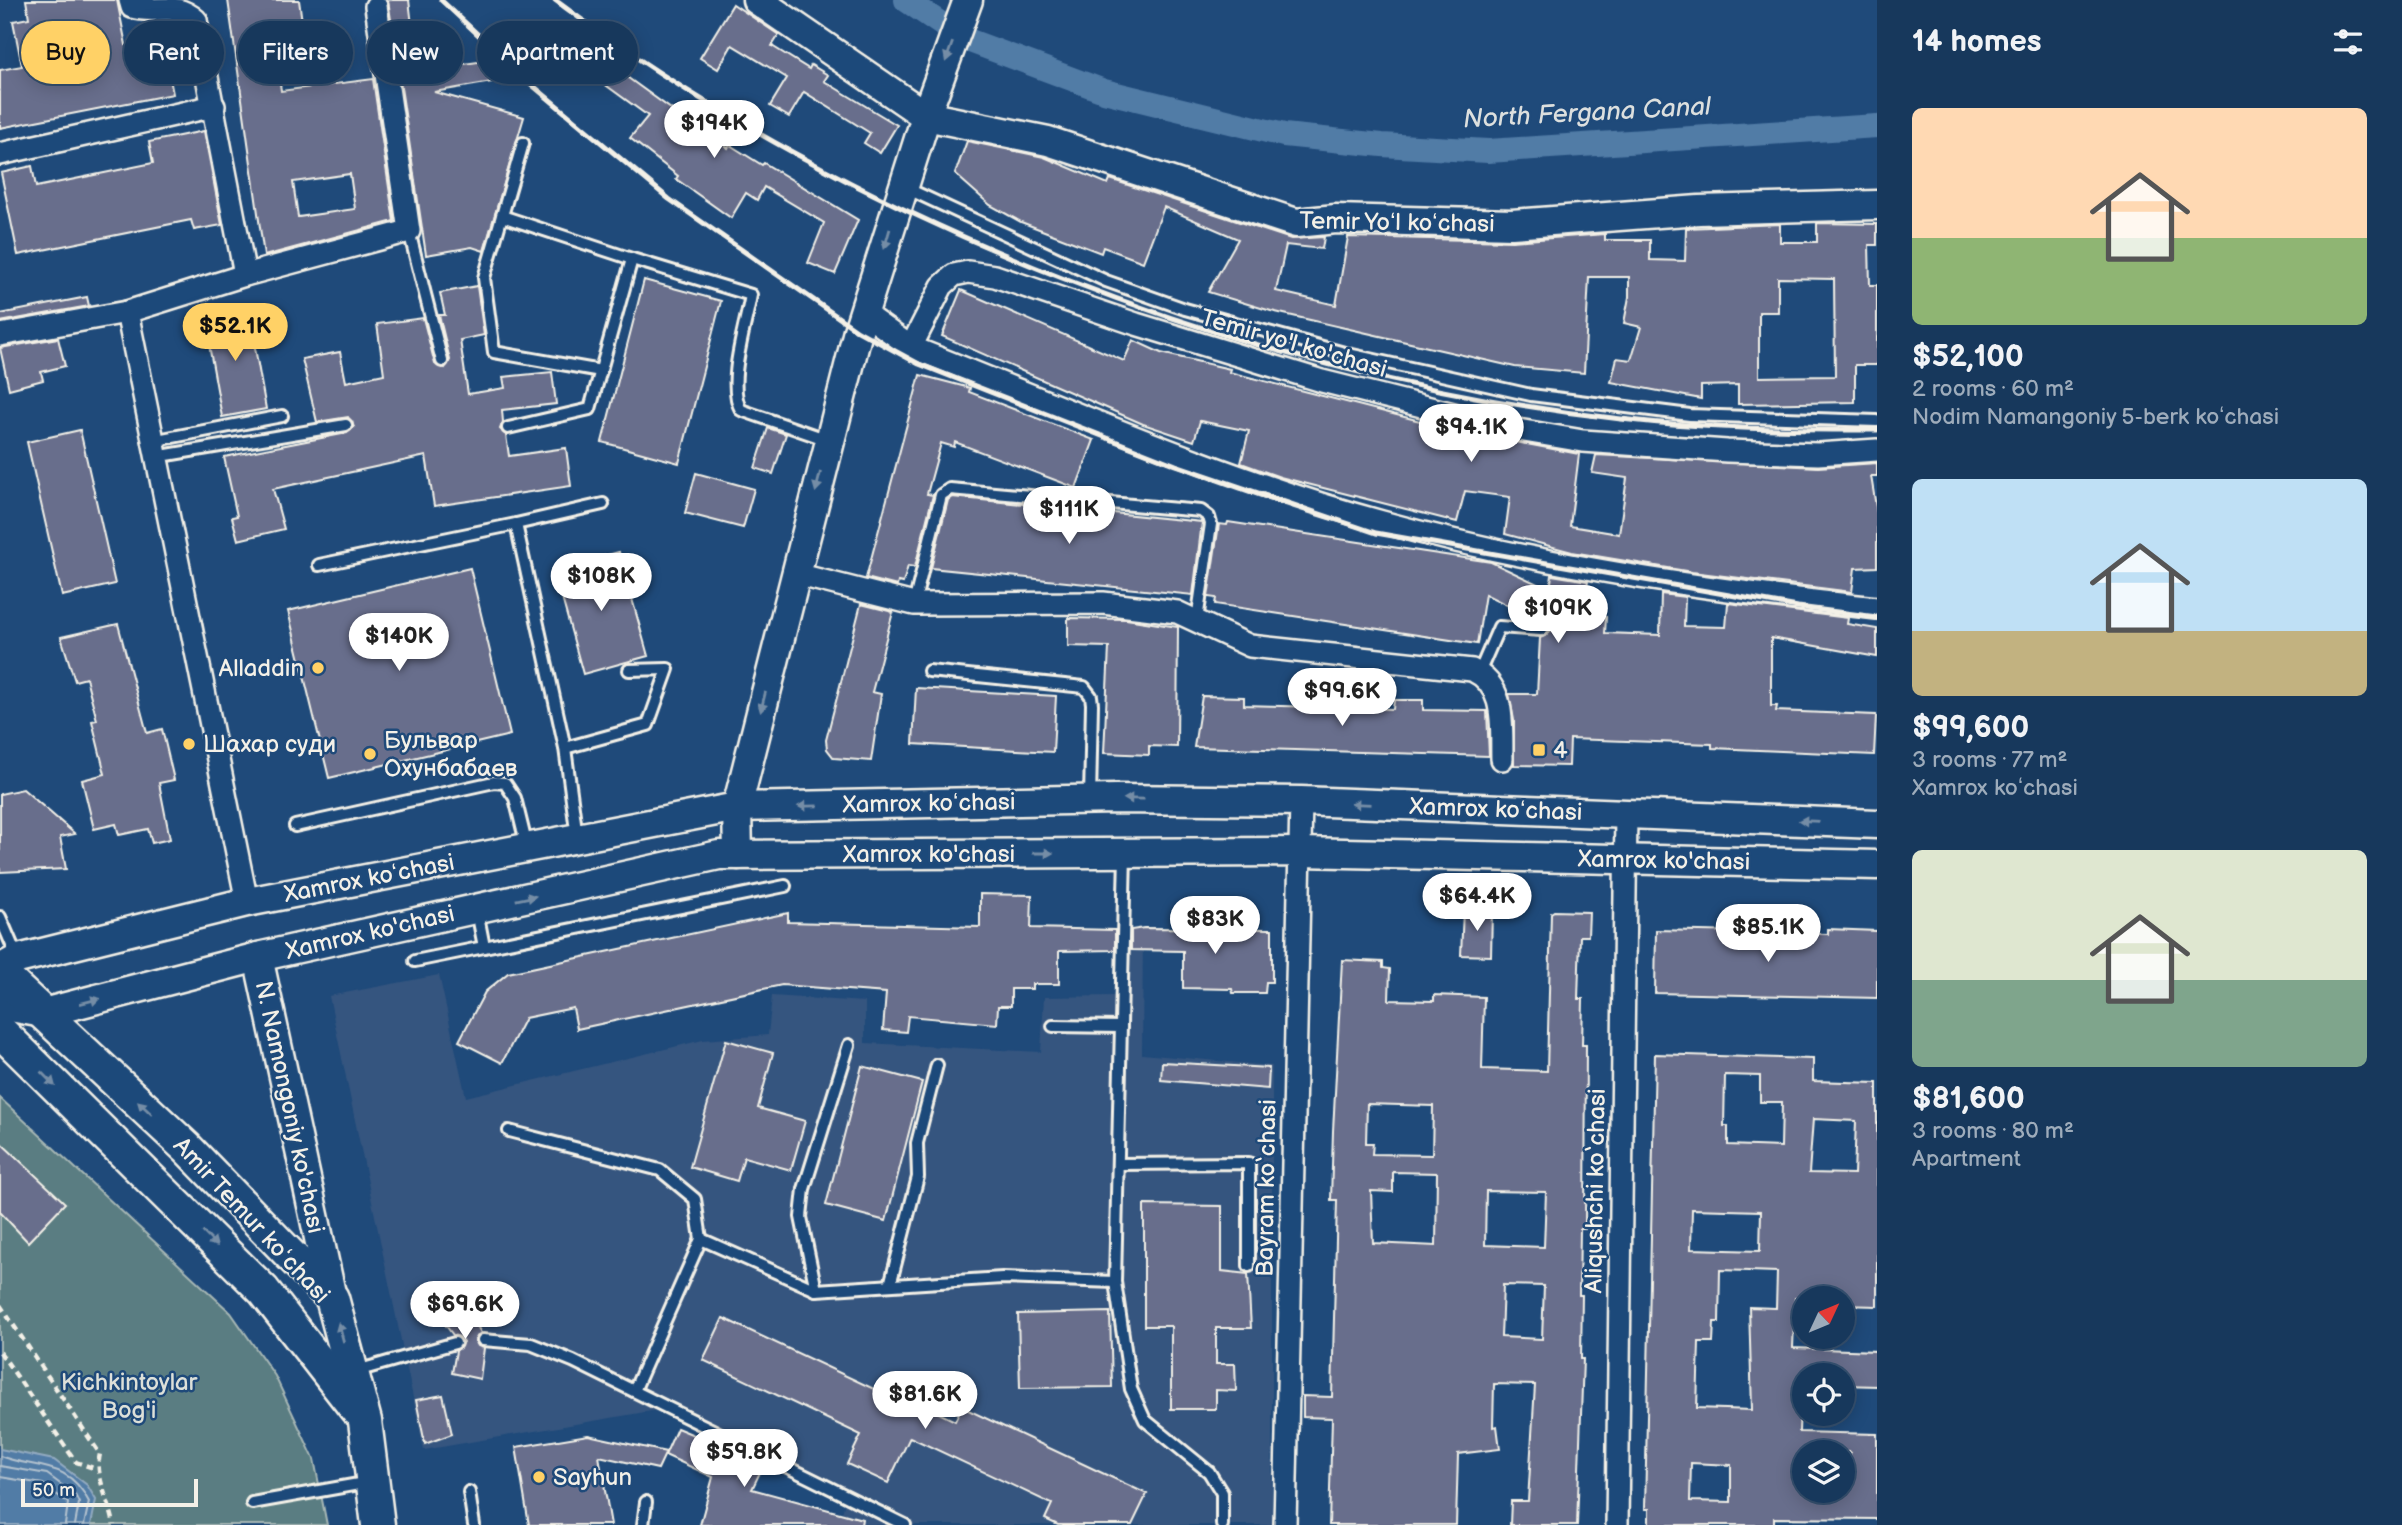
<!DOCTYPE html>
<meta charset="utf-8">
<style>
body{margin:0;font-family:"Balsamiq Sans",sans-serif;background:#244365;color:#f1f3f6;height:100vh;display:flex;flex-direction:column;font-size:26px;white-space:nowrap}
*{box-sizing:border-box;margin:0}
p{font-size:23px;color:#9eacbb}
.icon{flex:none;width:38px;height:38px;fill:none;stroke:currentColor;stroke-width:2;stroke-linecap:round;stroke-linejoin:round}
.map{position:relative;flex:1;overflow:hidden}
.details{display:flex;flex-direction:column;background:#17385c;width:525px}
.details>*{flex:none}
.guide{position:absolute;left:21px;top:21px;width:665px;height:63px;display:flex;gap:14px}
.needle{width:46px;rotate:46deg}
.controls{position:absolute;left:1792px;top:1286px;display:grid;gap:14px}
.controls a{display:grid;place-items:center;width:63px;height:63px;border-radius:50%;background:#17385c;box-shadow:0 4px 18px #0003,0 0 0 2px #365272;font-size:35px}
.scale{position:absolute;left:21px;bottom:18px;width:177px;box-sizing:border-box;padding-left:7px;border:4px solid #f4f1e8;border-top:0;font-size:19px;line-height:24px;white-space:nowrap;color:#f4f1e8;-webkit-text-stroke:5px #1f4a7a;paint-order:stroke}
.price{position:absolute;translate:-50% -60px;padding:0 16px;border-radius:24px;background:#fff;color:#222;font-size:23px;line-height:46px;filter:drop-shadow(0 2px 4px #0008)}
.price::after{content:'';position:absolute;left:50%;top:42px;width:21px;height:16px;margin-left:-10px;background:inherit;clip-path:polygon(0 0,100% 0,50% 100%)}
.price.on{background:#ffd166;color:#111}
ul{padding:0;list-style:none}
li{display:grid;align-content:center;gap:14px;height:371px;padding:0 35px}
li span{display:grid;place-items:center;height:217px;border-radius:10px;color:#555}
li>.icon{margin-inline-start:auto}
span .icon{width:126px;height:126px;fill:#fffc;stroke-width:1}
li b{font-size:30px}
h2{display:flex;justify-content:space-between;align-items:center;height:84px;padding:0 35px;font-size:30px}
.tag{padding:0 24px;border-radius:32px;background:#17385c;box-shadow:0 4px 18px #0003,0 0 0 2px #365272;font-size:24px;line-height:63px}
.tag.on{background:#ffd166;color:#111}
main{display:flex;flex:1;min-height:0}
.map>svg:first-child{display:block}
.built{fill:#35557f}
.green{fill:#5a7d82;stroke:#a7b7b5;stroke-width:2}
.water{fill:#517ba6;stroke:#92aac0;stroke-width:2}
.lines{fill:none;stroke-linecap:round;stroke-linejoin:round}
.shore{stroke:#b3c2ce;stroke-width:2}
.canal{stroke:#517ba6;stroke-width:24}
.building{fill:#676e8c;stroke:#f4f1e8;stroke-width:2;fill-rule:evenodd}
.lane-casing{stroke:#f4f1e8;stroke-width:16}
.street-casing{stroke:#f4f1e8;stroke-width:26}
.secondary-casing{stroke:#f4f1e8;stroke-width:33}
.primary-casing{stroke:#f4f1e8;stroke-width:37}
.path{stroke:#f4f1e8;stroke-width:4.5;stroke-dasharray:7 5;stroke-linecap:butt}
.lane{stroke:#1f4a7a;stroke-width:10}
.street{stroke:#1f4a7a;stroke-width:21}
.secondary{stroke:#1f4a7a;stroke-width:28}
.primary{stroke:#1f4a7a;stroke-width:32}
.rail{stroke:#f4f1e8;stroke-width:5}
.oneway{fill:#748da6}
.poi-dot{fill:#ffd166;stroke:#1f4a7a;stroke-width:2.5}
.labels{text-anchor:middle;stroke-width:5;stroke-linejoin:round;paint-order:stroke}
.street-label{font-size:24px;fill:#f4f1e8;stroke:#1f4a7a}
.poi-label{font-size:24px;fill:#f4f1e8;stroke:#1f4a7a;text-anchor:start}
.park-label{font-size:24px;fill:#dde0d9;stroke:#1f4a7a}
.water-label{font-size:26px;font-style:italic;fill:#dcdfde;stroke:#1f4a7a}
</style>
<main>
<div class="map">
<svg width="1877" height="1525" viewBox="0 0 1877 1525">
<rect width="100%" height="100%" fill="#1f4a7a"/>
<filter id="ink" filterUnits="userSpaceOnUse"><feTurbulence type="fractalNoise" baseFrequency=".0143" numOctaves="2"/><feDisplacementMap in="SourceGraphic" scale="14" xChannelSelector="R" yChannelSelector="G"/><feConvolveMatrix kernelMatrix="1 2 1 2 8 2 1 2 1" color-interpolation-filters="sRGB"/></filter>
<g filter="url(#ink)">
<!-- built -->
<path class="built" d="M1115,932H1143L1142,1054L1272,1066V1525H839L846,1498L657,1410L424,1450L329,996L439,975L466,1097L703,1040L768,1035L772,996L865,1002V1043L1041,1052L1044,997L1114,996Z"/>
<!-- green -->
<path class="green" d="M0,1098L231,1313L275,1376L314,1459L327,1525H0Z"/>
<!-- water -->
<path class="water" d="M0,1449L54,1460L87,1485L96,1500L91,1525H1Z"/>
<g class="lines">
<!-- shore -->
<g class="shore">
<path d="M0,1456C35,1470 68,1459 89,1502L84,1525"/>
<path d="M0,1466L47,1474L75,1495L79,1503L75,1525"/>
<path d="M0,1477L43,1484L68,1503L65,1525"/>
</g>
<!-- canal -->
<path class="canal" d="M906,0L962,38L1104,91L1284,135L1382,145L1488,151L1877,126"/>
</g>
<!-- building -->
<g class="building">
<path d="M26,0H117L126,45L162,38L173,94L0,128V70L22,66L13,21L29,18Z"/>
<path d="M228,0H299L304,36L274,40L281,91L373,79L394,221L264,256ZM350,174L355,209L298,217L293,182Z"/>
<path d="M388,0H409L412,25L428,23L435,68L485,61L503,80L434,92L524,117L484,251L472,247L426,255Z"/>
<path d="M733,4L779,35L772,46L809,69L811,65L828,75L824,81L897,125L880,153L864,143L870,133L804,92L789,117L770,106L787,78L732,45L718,69L700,58Z"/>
<path d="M575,32L605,55L602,59L689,122L691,118L728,148L730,145L762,165L764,163L858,220L835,274L808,263L824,223L764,187L757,200L746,193L731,218L676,179L678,176L630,138L648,116L559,51Z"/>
<path d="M204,131L222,225L194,230L191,220L18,255L1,173L32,166L36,187L153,163L149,142Z"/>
<path d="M967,141L1044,157L1108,184L1110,179L1291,239L1324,237L1322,249L1286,245L1276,291L1336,305L1348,237L1512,241L1605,234V240H1650V260L1685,261L1686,228L1780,224V242H1817V223L1877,224V245H1869L1870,285H1877V365H1855V402L1738,404V385L1701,386V399L1611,382L1617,358L1631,360L1641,327L1624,323L1629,297V277H1589L1584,373L1515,367L1271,311L1208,292L1238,239L1164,207L1143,262L1103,247L1101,253L1021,222L990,205L955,174ZM1778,278L1834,279L1835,376L1759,377V312H1778Z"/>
<path d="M644,280L721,301L679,463L602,442Z"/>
<path d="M477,286L484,335L460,340L468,394L505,388L503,377L552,372L556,404L502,410L503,422L500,429L506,435L509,456L566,448L571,486L434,506L426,456L273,489L284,529L238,540L232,517L237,516L224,457L347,433L354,427L348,417L317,422L302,359L340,352L346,382L384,374L377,324L423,318L435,364L445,368L450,360L439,315H445L440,293Z"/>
<path d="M961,290L1124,361L1133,340L1161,353L1230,369L1229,372L1463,432L1579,454L1570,526L1619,534L1627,478L1592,473L1596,455L1818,467L1877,463V476H1871L1877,513V567L1855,568L1852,592L1692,572L1572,552L1505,534L1510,497L1465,491L1457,522L1280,477L1241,463L1249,431L1200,421L1194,441L1143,424L942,336Z"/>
<path d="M87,297L89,306L0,322V314Z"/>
<path d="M248,309L266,409L222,417L204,317Z"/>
<path d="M58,338L65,366L41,372L43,380L9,389L0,348Z"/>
<path d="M920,375L970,388L969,392L1094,440L1076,488L955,442L954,447L941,443L927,494L933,495L915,567L908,566L903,583L898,582L897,586L866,578Z"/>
<path d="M768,428L786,434L773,474L755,468Z"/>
<path d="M80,430L115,584L62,596L27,442Z"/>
<path d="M696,473L754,489L743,528L685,513Z"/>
<path d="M952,497L1202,522L1193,595L931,568L948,500Z"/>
<path d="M1228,522L1491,562L1550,590L1552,575L1588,581L1582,616L1606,617L1605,633L1660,635L1661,594L1685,597L1684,626L1726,627L1728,603L1848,618L1847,624L1877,629V657L1771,638V706H1777L1776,711L1876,715L1874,755L1712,748V744L1570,739L1569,766L1514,765V720L1509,694H1537L1540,638L1547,635L1572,609L1574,602L1571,598H1561L1539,621L1485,594L1477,644L1215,604L1216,598L1208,597L1219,524L1227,525Z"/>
<path d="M619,552L648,656L583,674L554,569Z"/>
<path d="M470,568L510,735L329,778L288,611Z"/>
<path d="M861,604L893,612L872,692L881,694L871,761L834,758L827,749L826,740Z"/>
<path d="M1068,618L1126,619L1178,627L1177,747L1149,746V755L1104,753L1109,647L1068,646Z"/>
<path d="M118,624L147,733L162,729L174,780L159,783L170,839L152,843L148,829L119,835L116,824L94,829L82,780L105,774L92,721L97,720L86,678L75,681L61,637Z"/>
<path d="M916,688L1056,696L1053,752L913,744Z"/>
<path d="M1202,696L1244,697V705L1393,709L1394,700H1423V710L1487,711L1489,756L1194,747Z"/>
<path d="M23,789L75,834L60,837L66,869L0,872V794Z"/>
<path d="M980,894L1032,895L1031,928L1115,930V950L1059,951V984H1032V989H1011V1006H998L997,1024L908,1016L906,1032L883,1030L886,993L782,985L577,1029L573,1008L525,1018L502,1063L459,1041L485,992L508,973L788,913V922L980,927Z"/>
<path d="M1463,910L1492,911L1491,956L1461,955Z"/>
<path d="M1554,911L1589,912L1588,936H1580L1578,999H1583L1582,1045H1586L1585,1229H1580L1579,1295H1582L1581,1359H1583L1577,1525H1510L1511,1501H1528L1535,1385L1494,1384L1493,1427L1497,1426L1500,1449L1458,1454L1456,1525H1329L1332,1418L1303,1417V1396L1332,1397L1337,1200H1331L1333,1131L1342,960L1383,962V968L1390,969L1389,1000L1434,1001V995L1484,997L1482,1069L1547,1071L1551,913ZM1367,1104L1433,1106L1432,1155L1372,1154L1373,1143H1366ZM1393,1172L1437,1173L1436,1246L1373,1243L1371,1191L1393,1192ZM1486,1191L1546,1192L1544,1247L1485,1245ZM1503,1285L1544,1286L1542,1339L1501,1337Z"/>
<path d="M1144,928L1272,929V982H1266L1265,993H1233L1232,989L1183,988V951L1131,950V930Z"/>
<path d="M1828,929L1877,931V998L1655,993L1656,930L1828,934Z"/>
<path d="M726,1040L773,1053L758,1108L805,1121L791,1170L744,1157L737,1181L690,1167Z"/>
<path d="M1655,1054L1813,1059V1081L1877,1083V1306L1843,1305V1298H1795L1793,1348L1877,1351V1386L1843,1385V1376H1801L1799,1432L1877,1434V1519L1774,1518V1525H1649V1509H1645ZM1725,1075L1760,1076V1102H1782L1781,1147L1728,1145V1126H1724ZM1813,1119L1856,1121L1854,1174L1809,1173ZM1692,1209L1761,1211L1760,1251L1691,1249ZM1720,1270L1777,1272L1776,1308L1749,1307L1752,1410L1697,1408L1699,1342H1713L1714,1322H1719ZM1804,1452H1850V1488L1804,1491ZM1691,1463L1731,1465V1502L1690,1501Z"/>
<path d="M1162,1062L1269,1068L1268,1089L1161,1080Z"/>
<path d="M862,1066L922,1082L886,1221L826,1205Z"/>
<path d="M0,1142L65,1203L28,1242L0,1212Z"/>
<path d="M1144,1205L1222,1206V1271L1248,1274L1251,1328H1216V1364H1235L1236,1391L1216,1390V1409H1171V1326H1144Z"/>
<path d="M462,1299L481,1333L475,1340L478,1346L484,1348L480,1379L452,1373L456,1351L463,1342L460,1337L453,1335L440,1318Z"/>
<path d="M1110,1312L1112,1387L1020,1388L1018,1314Z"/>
<path d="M723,1318L878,1391L881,1385L955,1421L962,1407L1147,1494L1132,1525H1058L1045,1519L1052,1504L910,1437L888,1483L847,1464L861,1435L703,1360Z"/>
<path d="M443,1395L452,1434L425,1444L416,1400Z"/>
<path d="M677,1428L764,1464L752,1489L862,1519L861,1525H700L713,1477L665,1455Z"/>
<path d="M588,1435L666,1452L658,1469L599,1456L611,1525H529L516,1447Z"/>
</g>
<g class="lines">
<!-- lane casing -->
<g class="lane-casing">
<g id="lane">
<path d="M523,143L484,278L494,352L601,371"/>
<path d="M906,188L1106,281L1185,309L1348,354L1531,395L1690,415L1877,421"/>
<path d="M502,216L632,259"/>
<path d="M409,231L442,361"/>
<path d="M508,428L590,409L632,259L751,295C746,325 726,384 741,410L828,440"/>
<path d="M152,441L282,416"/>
<path d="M155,457L346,425"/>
<path d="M319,565L516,524"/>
<path d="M914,604L941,495L950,489L1201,511L1209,517L1211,524L1197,620"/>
<path d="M929,671L1084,687L1091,696L1092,704L1090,799"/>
<path d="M1479,673L1499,627L1541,630L1566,604"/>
<path d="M565,748L648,725L668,669L629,670"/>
<path d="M295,826L494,782L505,783L515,798L527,847"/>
<path d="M577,837L565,748L516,524L603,504"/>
<path d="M1125,853L1115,1282L1131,1389L1145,1420L1209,1472L1222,1493V1525"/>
<path d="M477,911L484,947L785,886"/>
<path d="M0,917L18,959"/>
<path d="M415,961L484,947"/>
<path d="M1053,1026L1121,1027"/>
<path d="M509,1131L660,1170L695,1199L701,1239"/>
<path d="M1118,1164L1249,1163V1266"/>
<path d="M890,1285L918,1177L917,1143L937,1065"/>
<path d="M816,1290L801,1217L804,1189L849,1045"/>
<path d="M483,1340L531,1344L573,1361L905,1525"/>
<path d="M353,1372L455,1343"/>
<path d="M634,1391L701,1239L816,1290L1002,1278L1115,1282"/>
<path d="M469,1492L474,1525"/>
<path d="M252,1503L370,1482"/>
<path d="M643,1525L646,1502"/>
</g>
</g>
<!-- street casing -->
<g class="street-casing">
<g id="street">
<path d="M130,0L132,7C158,15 173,0 196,20L245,275"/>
<path d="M0,154L214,106"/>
<path d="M865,314L911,347C1066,408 1221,478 1382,522C1544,567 1711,590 1877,608"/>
<path d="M0,335L127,312"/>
<path d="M911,347L942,286L954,275L968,272L995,276L1136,324L1322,381L1518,430L1583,441L1727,451L1818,454L1877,450"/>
<path d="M796,574L914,604L1103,603L1177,612L1250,646L1472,670C1507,686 1501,726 1502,759"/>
<path d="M247,902L127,312L245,275L409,231L376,6"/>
<path d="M1285,1525L1301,801"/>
<path d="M1617,1525L1626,814"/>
</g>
</g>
<!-- secondary casing -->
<g class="secondary-casing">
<g id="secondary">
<path d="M757,0L926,116L1048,141L1296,223L1336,219L1512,224L1699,210L1877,205"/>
<path d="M738,855L737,807L858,331L930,104L968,0"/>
<path d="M258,957L332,1298"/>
<path d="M0,969L18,959L247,902L737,807L1116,799L1301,801L1877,824"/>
<path d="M0,1005L43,1013L258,957L719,855L1300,852L1877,865"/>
</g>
</g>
<!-- primary casing -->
<g class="primary-casing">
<g id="primary">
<path d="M0,973L187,1148L332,1298L365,1421L378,1525"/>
<path d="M0,1031L264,1291L356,1409"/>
</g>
</g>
<!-- path -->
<g class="path">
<path d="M0,1305L100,1454C94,1477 110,1501 114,1525"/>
<path d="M0,1352L76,1462L96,1469"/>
</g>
<!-- lane -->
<use href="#lane" class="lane"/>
<!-- street -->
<use href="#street" class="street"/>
<!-- secondary -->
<use href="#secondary" class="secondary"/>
<!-- primary -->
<use href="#primary" class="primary"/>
<!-- rail -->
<g class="rail">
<path d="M441,0L531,84L669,199L858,331L919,364L1176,465L1376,533L1798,607L1877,617"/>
<path d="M555,0C853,223 1252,378 1621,419C1706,429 1792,430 1877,430"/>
</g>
</g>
<!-- one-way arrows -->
<defs><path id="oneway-solid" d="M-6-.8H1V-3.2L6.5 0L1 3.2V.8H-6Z" transform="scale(1.75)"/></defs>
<g class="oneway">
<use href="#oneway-solid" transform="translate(949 52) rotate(110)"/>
<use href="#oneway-solid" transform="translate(887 239) rotate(106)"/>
<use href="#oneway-solid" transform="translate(818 482) rotate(104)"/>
<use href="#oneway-solid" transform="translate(763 702) rotate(104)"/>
<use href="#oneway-solid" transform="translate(1134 799) rotate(-179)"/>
<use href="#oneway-solid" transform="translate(1361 804) rotate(-178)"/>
<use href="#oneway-solid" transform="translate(808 806) rotate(179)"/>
<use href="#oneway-solid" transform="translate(1809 821) rotate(-178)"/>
<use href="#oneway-solid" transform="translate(1043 853)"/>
<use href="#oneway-solid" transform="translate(526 898) rotate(-12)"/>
<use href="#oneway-solid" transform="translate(90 1001) rotate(-15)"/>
<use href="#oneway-solid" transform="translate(48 1079) rotate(45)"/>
<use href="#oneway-solid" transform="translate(145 1108) rotate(-137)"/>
<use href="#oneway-solid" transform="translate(210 1239) rotate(45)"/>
<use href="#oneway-solid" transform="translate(341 1332) rotate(-105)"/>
</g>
</g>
<!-- markers -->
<g class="poi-dot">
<circle cx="318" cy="668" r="7"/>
<circle cx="189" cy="744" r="7"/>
<rect x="1532" y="743" width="14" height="14" rx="3.5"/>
<circle cx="370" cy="754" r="7"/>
<circle cx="539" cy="1477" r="7"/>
</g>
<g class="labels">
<!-- street labels -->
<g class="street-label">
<text transform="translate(1397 222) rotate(1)" y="8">Temir Yoʻl koʻchasi</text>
<text transform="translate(1294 343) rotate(16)" y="8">Temir yo'l ko'chasi</text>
<text transform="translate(929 803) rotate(-1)" y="8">Xamrox koʻchasi</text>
<text transform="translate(1496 809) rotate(2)" y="8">Xamrox koʻchasi</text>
<text x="929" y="862">Xamrox ko'chasi</text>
<text transform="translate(1664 860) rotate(1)" y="8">Xamrox ko'chasi</text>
<text transform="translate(369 878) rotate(-11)" y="8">Xamrox koʻchasi</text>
<text transform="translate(370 932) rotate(-13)" y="8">Xamrox ko'chasi</text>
<text transform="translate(290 1107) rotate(78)" y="8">N. Namongoniy ko'chasi</text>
<text transform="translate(1266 1188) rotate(-89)" y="8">Bayram ko‘chasi</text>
<text transform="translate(1595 1191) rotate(-89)" y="8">Aliqushchi ko‘chasi</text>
<text transform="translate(252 1220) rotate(47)" y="8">Amir Temur koʻchasi</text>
</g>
<!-- poi labels -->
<g class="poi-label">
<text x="304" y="676" text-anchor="end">Alladdin</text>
<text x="384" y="748">Бульвар<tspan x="384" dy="28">Охунбабаев</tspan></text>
<text x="203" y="752">Шахар суди</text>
<text x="1553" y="758">4</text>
<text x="553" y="1485">Sayhun</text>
</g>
<!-- park labels -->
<g class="park-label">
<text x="129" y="1390">Kichkintoylar<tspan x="129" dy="28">Bog'i</tspan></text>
</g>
<!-- water labels -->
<g class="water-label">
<text transform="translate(1587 112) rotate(-3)" y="9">North Fergana Canal</text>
</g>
</g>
</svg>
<div class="controls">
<a><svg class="needle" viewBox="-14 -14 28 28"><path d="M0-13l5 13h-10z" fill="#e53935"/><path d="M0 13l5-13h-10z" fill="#9eacbb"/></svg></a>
<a><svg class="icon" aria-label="locate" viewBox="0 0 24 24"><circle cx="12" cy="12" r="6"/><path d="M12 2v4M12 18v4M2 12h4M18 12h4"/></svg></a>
<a><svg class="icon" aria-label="layers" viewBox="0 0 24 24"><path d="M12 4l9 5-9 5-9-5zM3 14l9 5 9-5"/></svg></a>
</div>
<div class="scale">50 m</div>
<b class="price" style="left:714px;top:160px">$194K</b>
<b class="price on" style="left:235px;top:363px">$52.1K</b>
<b class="price" style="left:1471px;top:464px">$94.1K</b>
<b class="price" style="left:1069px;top:546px">$111K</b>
<b class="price" style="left:601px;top:613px">$108K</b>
<b class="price" style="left:1558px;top:645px">$109K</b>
<b class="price" style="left:399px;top:673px">$140K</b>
<b class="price" style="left:1342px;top:728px">$99.6K</b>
<b class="price" style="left:1477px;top:933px">$64.4K</b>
<b class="price" style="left:1215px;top:956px">$83K</b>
<b class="price" style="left:1768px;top:964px">$85.1K</b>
<b class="price" style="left:465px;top:1341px">$69.6K</b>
<b class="price" style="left:925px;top:1431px">$81.6K</b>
<b class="price" style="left:744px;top:1489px">$59.8K</b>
<div class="guide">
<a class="tag on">Buy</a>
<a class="tag">Rent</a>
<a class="tag">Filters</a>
<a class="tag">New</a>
<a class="tag">Apartment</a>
</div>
</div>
<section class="details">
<h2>14 homes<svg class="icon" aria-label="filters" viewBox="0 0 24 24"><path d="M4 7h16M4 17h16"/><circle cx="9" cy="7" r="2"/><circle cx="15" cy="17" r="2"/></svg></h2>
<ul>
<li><span style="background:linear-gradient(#ffd9b3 60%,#8fb573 0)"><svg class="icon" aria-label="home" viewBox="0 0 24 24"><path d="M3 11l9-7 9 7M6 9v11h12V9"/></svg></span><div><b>$52,100</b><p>2 rooms · 60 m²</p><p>Nodim Namangoniy 5-berk koʻchasi</p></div></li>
<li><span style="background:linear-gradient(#bfe0f5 70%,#c2b280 0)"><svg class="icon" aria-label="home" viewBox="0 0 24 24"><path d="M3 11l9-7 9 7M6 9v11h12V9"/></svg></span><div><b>$99,600</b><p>3 rooms · 77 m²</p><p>Xamrox koʻchasi</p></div></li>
<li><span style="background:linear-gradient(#dfe7d0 60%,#7fa58c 0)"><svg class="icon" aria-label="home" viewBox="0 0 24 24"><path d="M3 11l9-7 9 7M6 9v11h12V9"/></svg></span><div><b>$81,600</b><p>3 rooms · 80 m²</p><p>Apartment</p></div></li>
</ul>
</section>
</main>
